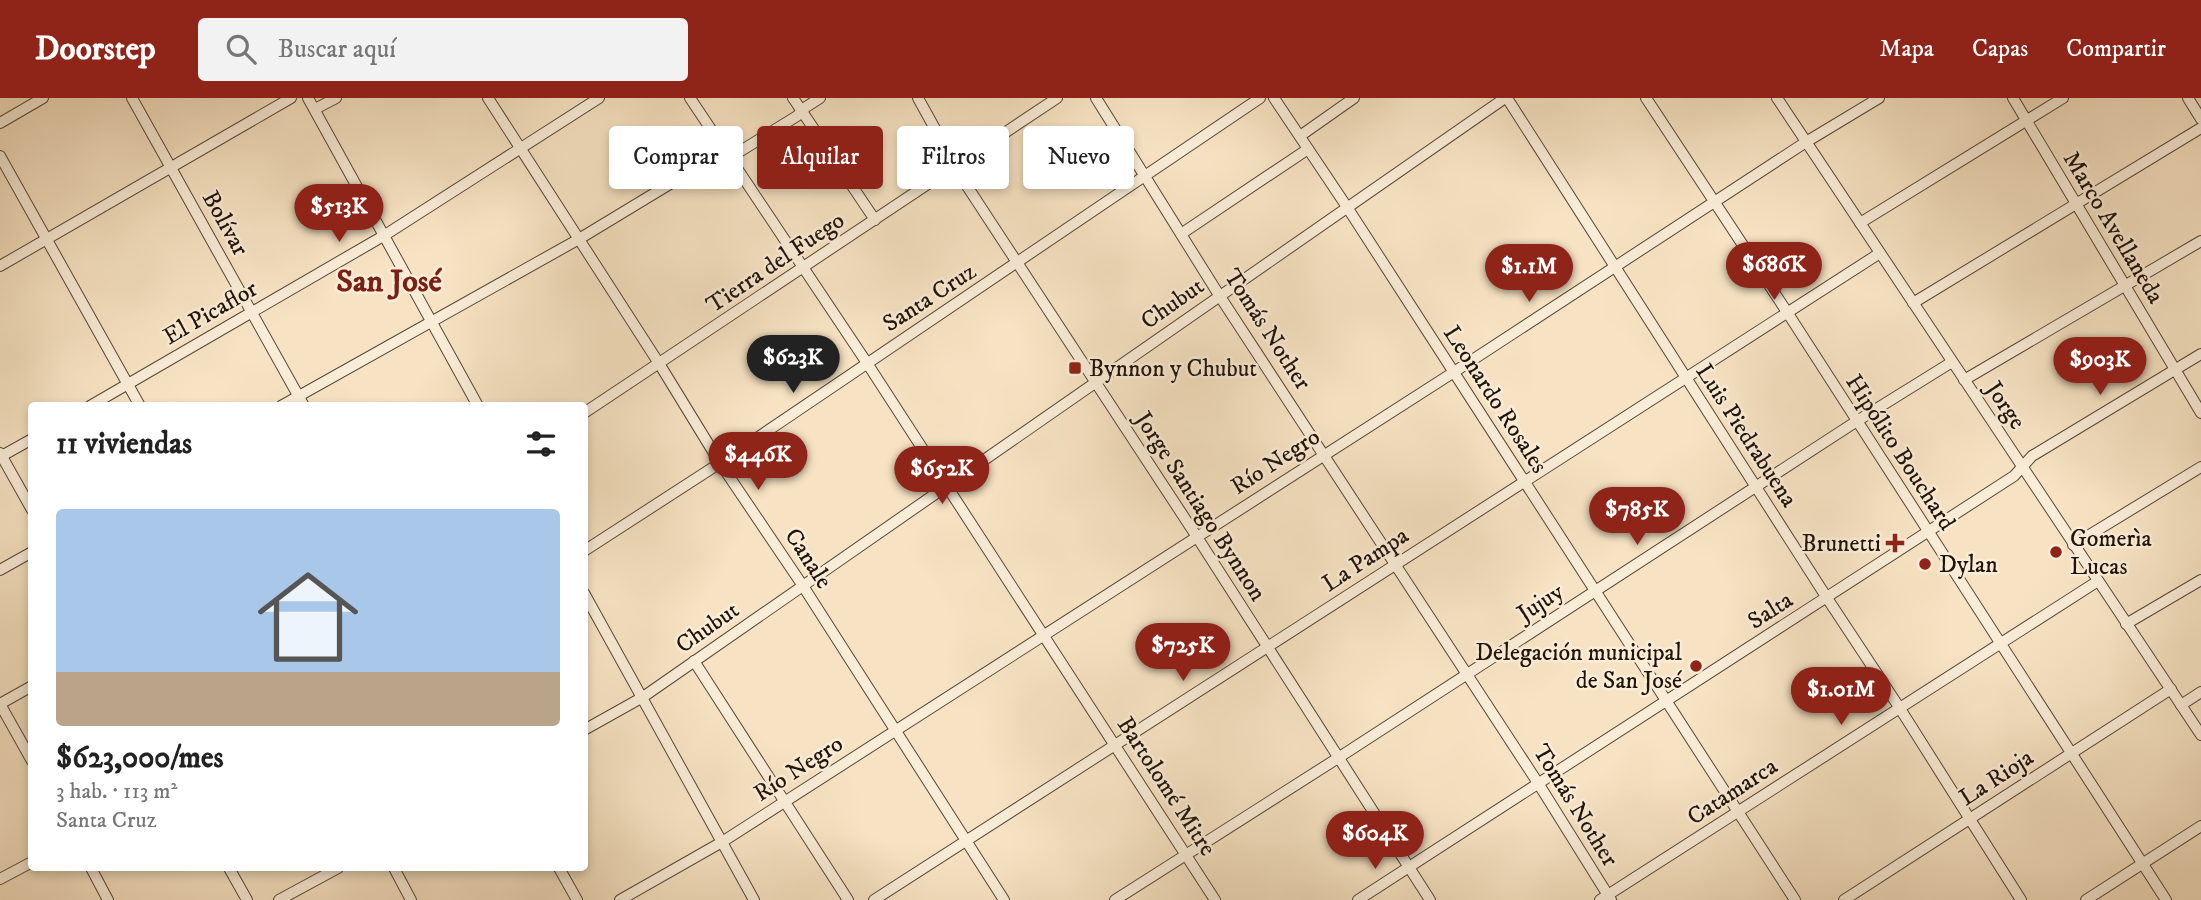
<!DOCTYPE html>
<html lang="es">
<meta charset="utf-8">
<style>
body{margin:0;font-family:"IM FELL DW Pica",serif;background:#f2f2f2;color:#222;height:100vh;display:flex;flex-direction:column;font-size:26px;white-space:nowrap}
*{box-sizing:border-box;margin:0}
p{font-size:23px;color:#767676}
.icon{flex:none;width:38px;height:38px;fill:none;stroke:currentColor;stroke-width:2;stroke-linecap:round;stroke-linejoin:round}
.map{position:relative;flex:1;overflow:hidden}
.drawer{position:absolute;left:28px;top:304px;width:560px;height:469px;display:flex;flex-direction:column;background:#fff;border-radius:7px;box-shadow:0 4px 10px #0003}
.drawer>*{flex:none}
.top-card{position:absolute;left:609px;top:28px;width:665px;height:63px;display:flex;gap:14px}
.price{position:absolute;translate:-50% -60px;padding:0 16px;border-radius:24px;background:#8f2418;color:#fff;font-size:23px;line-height:46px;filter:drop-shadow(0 2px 4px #0008)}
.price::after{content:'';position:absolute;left:50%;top:42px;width:21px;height:16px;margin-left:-10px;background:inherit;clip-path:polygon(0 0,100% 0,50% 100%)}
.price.active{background:#222;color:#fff}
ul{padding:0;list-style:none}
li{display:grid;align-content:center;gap:14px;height:371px;padding:0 28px}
li span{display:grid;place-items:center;height:217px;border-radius:7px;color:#555}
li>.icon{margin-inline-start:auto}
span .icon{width:126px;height:126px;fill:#fffc;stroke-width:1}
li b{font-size:30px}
h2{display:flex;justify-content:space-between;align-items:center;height:84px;padding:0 28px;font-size:30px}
.pill{padding:0 24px;border-radius:7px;background:#fff;box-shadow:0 4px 10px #0003;font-size:24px;line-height:63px}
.pill.active{background:#8f2418;color:#fff}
header{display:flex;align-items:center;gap:42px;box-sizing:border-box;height:98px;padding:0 35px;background:#8f2418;color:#fff}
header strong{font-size:33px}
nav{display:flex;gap:38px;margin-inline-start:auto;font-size:24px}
.search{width:490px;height:63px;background:#f2f2f2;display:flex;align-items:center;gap:18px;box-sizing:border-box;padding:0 24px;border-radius:7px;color:#767676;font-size:26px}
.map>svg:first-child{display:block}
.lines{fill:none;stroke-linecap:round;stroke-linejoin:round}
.minor-casing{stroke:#564738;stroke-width:12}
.minor{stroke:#faedd8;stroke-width:10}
.poi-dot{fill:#8f2418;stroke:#faedd8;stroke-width:2.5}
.labels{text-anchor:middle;stroke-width:5;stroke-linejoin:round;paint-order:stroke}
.street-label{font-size:24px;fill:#20130a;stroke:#faedd8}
.poi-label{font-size:24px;fill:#20130a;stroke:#faedd8;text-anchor:start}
.district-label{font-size:32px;font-weight:bold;fill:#7a1f14;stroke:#faedd8}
</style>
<header>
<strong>Doorstep</strong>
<div class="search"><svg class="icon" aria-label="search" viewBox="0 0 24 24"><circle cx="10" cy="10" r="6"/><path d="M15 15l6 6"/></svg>Buscar aquí</div>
<nav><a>Mapa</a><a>Capas</a><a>Compartir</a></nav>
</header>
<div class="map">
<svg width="2201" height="802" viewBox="0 0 2201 802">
<rect width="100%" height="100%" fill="#f7e3c3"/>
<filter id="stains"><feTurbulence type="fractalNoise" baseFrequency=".00286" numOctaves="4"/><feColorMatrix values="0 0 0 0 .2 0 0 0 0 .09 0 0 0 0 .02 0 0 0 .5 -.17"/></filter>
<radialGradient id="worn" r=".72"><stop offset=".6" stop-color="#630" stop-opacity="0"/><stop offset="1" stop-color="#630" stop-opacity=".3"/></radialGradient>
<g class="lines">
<!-- minor casing -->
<g class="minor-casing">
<g id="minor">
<path d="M132,0L304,308"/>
<path d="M308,0L478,308"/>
<path d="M488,0L660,267L720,365L803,488L1004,802"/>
<path d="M690,0L867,265L1215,802"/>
<path d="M793,0L875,122"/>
<path d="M918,0L965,85L1197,439L1430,802"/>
<path d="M1096,0L1219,197L1538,685L1611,802"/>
<path d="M1274,0L1347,109L1795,802"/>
<path d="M1507,0L1827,500L1899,609L2021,802"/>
<path d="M1646,0L1787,214L2166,802"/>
<path d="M1777,0L2201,637"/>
<path d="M2013,0L2201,315"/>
<path d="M2188,0L2201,21"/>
<path d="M315,11L336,0"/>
<path d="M0,25L43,0"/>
<path d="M1300,38L1354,0"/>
<path d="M0,58L140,308"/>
<path d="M731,59L797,18L806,9L820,0"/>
<path d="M1860,125L2063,0"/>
<path d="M1181,136L1308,51"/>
<path d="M0,168L291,0"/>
<path d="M1913,205L2201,30"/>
<path d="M1964,282L2201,143"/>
<path d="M90,308L385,137L599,0"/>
<path d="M281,308L579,141L726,52"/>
<path d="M584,315L1057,0"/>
<path d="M0,355L32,412"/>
<path d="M0,359L32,341"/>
<path d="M2073,447L2201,369"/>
<path d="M584,453L720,365L1260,0"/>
<path d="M0,472L32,454"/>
<path d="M584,495L754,802"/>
<path d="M2126,526L2201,482"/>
<path d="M694,563L848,802"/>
<path d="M0,606L32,663"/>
<path d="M0,606L32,588"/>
<path d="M2181,607L2201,594"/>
<path d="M584,632L643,599L1505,0"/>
<path d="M91,770L108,802"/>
<path d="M229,770L247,802"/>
<path d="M394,770L411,802"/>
<path d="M559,770L577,802"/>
<path d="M0,781L32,764"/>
<path d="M279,802L338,770"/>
<path d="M620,802L722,744L1454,274L1806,44L1879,0"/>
<path d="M874,802L1880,155"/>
<path d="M1115,802L1338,660L1857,323L1952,264"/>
<path d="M1358,802L2014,378L2032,358L2201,256"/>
<path d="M1600,802L2098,483"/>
<path d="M1844,802L2171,591"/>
<path d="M2086,802L2201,728"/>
</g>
</g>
<!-- minor -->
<use href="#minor" class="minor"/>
</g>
<!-- markers -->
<g class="poi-dot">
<rect x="1068" y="263" width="14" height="14" rx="3.5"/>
<path d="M1891.5 434.5h7v7h7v7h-7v7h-7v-7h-7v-7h7z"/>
<circle cx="2056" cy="454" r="7"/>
<circle cx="1925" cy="466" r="7"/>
<circle cx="1696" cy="568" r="7"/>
</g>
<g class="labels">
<!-- street labels -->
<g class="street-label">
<text transform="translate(226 125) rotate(61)" y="8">Bolívar</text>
<text transform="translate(2114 129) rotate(59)" y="8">Marco Avellaneda</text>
<text transform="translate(775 164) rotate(-34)" y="8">Tierra del Fuego</text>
<text transform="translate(929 199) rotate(-33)" y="8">Santa Cruz</text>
<text transform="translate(1172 205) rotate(-35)" y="8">Chubut</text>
<text transform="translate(210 214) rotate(-30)" y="8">El Picaflor</text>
<text transform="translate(1268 231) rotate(57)" y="8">Tomás Nother</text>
<text transform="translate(1496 301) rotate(57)" y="8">Leonardo Rosales</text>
<text transform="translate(2006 307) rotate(56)" y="8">Jorge</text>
<text transform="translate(1747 337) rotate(57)" y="8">Luis Piedrabuena</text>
<text transform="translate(1901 354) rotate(57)" y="8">Hipólito Bouchard</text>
<text transform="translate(1275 363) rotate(-33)" y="8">Río Negro</text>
<text transform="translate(1201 408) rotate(57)" y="8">Jorge Santiago Bynnon</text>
<text transform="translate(809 460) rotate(57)" y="8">Canale</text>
<text transform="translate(1365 461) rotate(-33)" y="8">La Pampa</text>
<text transform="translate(1540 504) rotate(-33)" y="8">Jujuy</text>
<text transform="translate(1770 512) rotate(-33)" y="8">Salta</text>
<text transform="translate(707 529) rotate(-35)" y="8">Chubut</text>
<text transform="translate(798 670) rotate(-33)" y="8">Río Negro</text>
<text transform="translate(1996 679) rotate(-33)" y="8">La Rioja</text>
<text transform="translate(1167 688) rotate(57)" y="8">Bartolomé Mitre</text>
<text transform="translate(1732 693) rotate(-33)" y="8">Catamarca</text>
<text transform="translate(1576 707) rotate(58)" y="8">Tomás Nother</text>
</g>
<!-- poi labels -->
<g class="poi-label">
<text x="1089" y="278">Bynnon y Chubut</text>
<text x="2070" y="448">Gomerìa<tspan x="2070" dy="28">Lucas</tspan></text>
<text x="1881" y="453" text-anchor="end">Brunetti</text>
<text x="1939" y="474">Dylan</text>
<text x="1682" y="562" text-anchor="end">Delegación municipal<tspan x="1682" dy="28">de San José</tspan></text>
</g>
<!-- district labels -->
<g class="district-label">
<text x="389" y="193">San José</text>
</g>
</g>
<rect width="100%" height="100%" filter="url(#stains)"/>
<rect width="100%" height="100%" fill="url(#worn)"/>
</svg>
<b class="price" style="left:339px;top:146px">$513K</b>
<b class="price" style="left:1774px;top:204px">$686K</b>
<b class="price" style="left:1529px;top:206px">$1.1M</b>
<b class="price active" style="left:793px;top:297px">$623K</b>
<b class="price" style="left:2100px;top:299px">$903K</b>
<b class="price" style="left:758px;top:394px">$446K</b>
<b class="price" style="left:942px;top:408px">$652K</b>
<b class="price" style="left:1637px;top:449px">$785K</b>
<b class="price" style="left:1183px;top:585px">$725K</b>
<b class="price" style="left:1841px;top:629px">$1.01M</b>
<b class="price" style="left:1375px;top:773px">$604K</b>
<div class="top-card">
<a class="pill">Comprar</a>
<a class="pill active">Alquilar</a>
<a class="pill">Filtros</a>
<a class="pill">Nuevo</a>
</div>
<section class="drawer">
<h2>11 viviendas<svg class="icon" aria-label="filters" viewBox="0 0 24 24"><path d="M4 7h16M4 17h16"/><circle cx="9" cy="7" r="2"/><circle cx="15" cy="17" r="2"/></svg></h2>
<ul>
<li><span style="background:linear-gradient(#a9c7e8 75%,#b9a48a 0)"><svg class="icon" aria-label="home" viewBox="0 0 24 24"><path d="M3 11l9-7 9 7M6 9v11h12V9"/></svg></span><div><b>$623,000/mes</b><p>3 hab. · 113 m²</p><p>Santa Cruz</p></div></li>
</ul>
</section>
</div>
